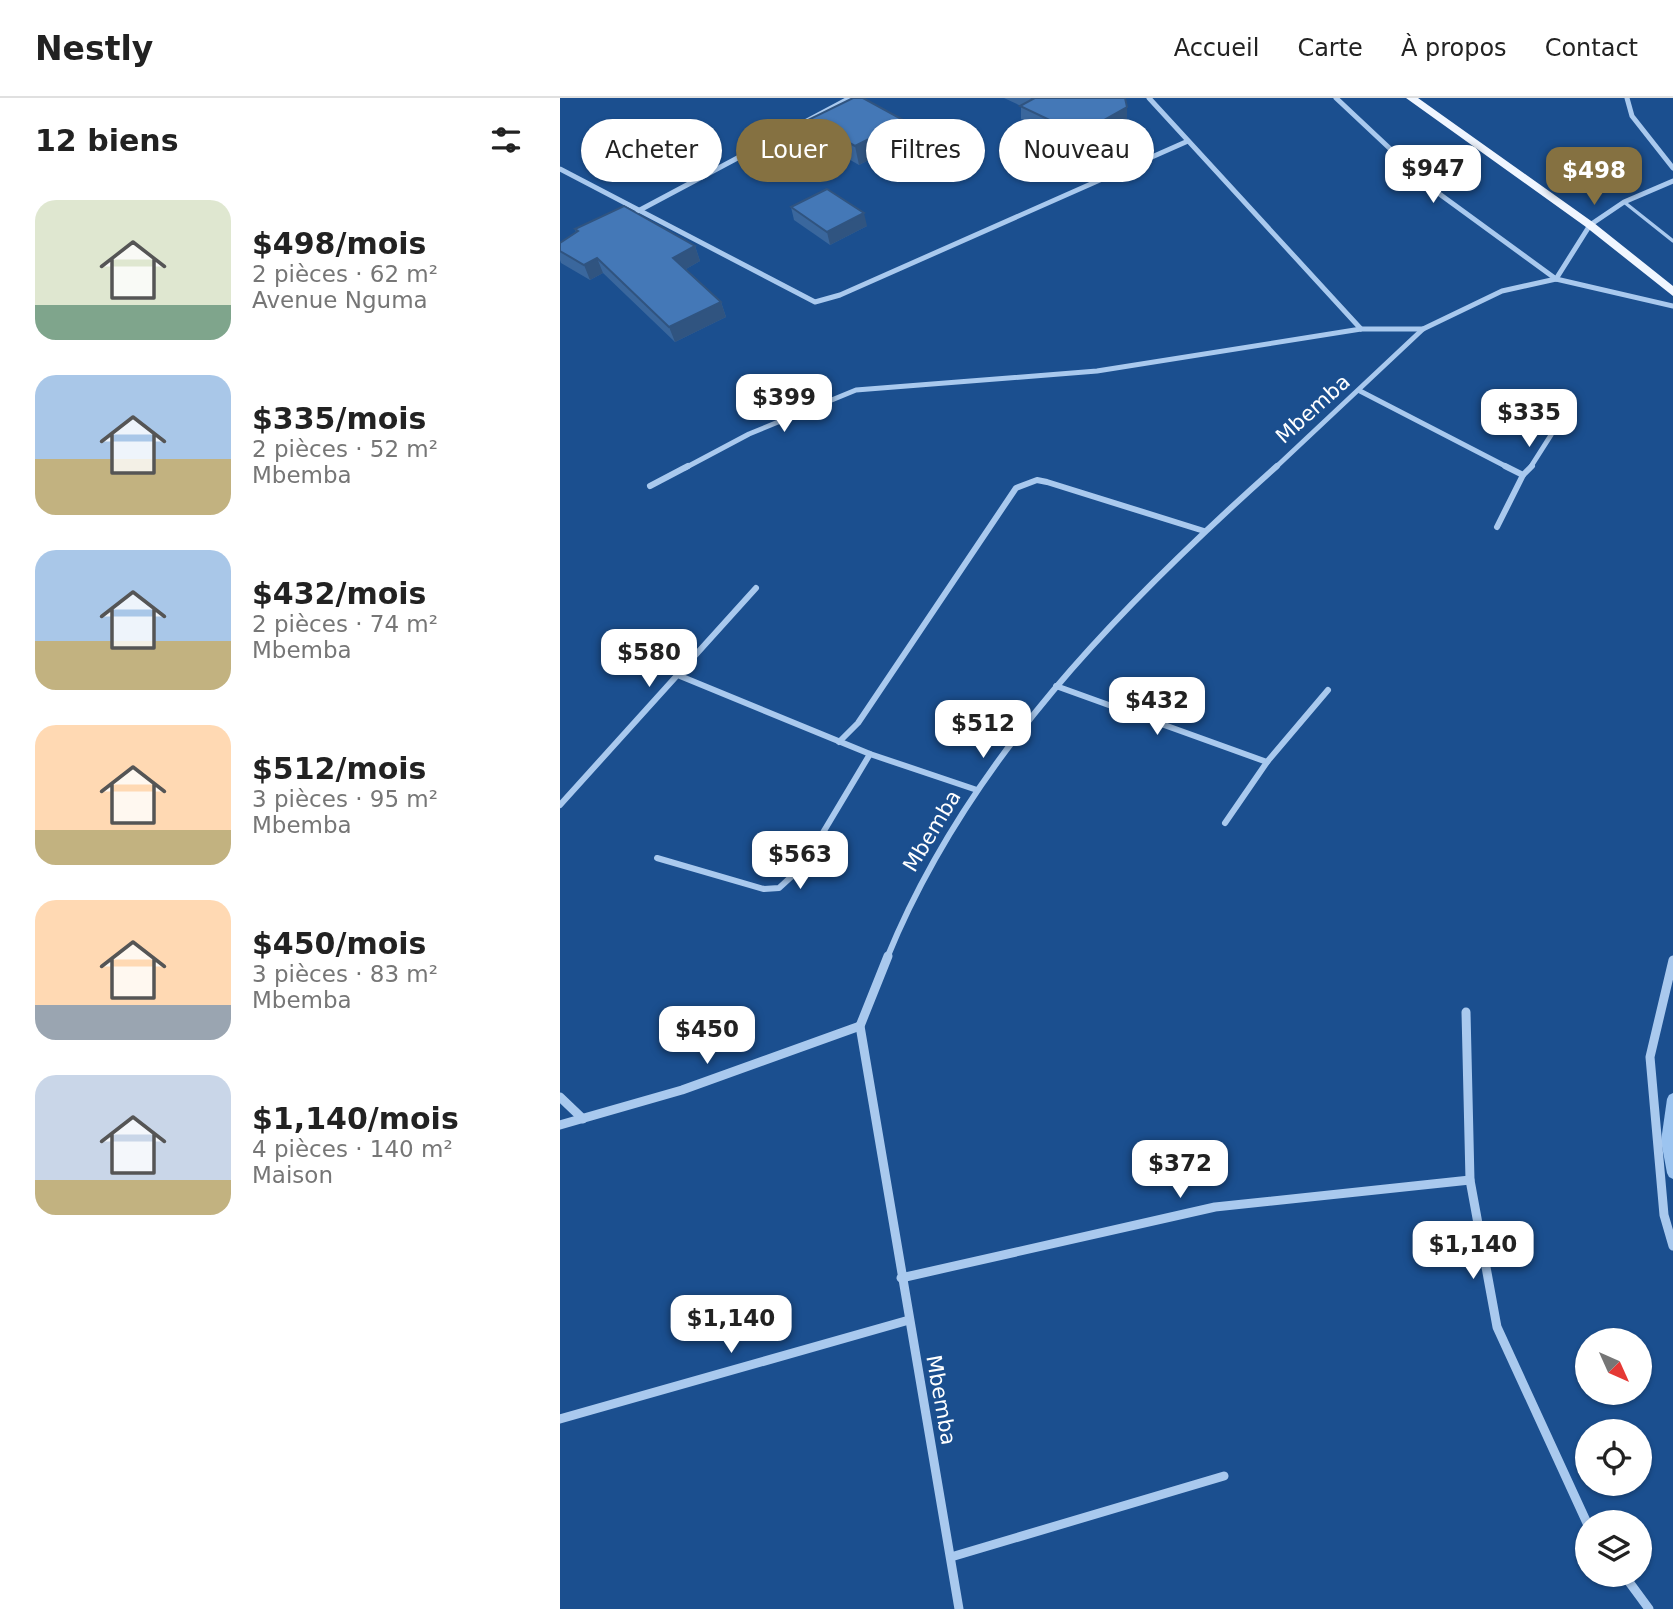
<!DOCTYPE html>
<html lang="fr">
<meta charset="utf-8">
<style>
body{margin:0;font-family:"DejaVu Sans",sans-serif;background:#f6f6f6;color:#222;height:100vh;display:flex;flex-direction:column;font-size:26px;white-space:nowrap}
*{box-sizing:border-box;margin:0}
p{font-size:23px;color:#767676}
.icon{flex:none;width:38px;height:38px;fill:none;stroke:currentColor;stroke-width:2;stroke-linecap:round;stroke-linejoin:round}
.map{position:relative;flex:1;overflow:hidden}
.drawer{display:flex;flex-direction:column;background:#fff;width:560px}
.drawer>*{flex:none}
.top-card{position:absolute;left:21px;top:21px;width:665px;height:63px;display:flex;gap:14px}
.needle{width:46px;rotate:135deg}
.tools{position:absolute;left:1015px;top:1230px;display:grid;gap:14px}
.tools a{display:grid;place-items:center;width:77px;height:77px;border-radius:50%;background:#fff;box-shadow:0 2px 5px #0004;font-size:35px}
.price{position:absolute;translate:-50% -60px;padding:0 16px;border-radius:14px;background:#fff;color:#222;font-size:23px;line-height:46px;filter:drop-shadow(0 2px 4px #0008)}
.price::after{content:'';position:absolute;left:50%;top:42px;width:21px;height:16px;margin-left:-10px;background:inherit;clip-path:polygon(0 0,100% 0,50% 100%)}
.price.selected{background:#857141;color:#fff}
ul{padding:0;list-style:none}
li{display:flex;align-items:center;gap:21px;height:175px;padding:0 35px}
li span{display:grid;place-items:center;flex:none;width:196px;height:140px;border-radius:21px;color:#555}
li>.icon{margin-inline-start:auto}
span .icon{width:84px;height:84px;fill:#fffc;stroke-width:1}
li b{font-size:30px}
h2{display:flex;justify-content:space-between;align-items:center;height:84px;padding:0 35px;font-size:30px}
.pill{padding:0 24px;border-radius:32px;background:#fff;box-shadow:0 2px 5px #0004;font-size:24px;line-height:63px}
.pill.selected{background:#857141;color:#fff}
header{display:flex;align-items:center;gap:42px;box-sizing:border-box;height:98px;padding:0 35px;background:#fff;border-bottom:2px solid #e0e0e0}
header strong{font-size:33px}
nav{display:flex;gap:38px;margin-inline-start:auto;font-size:24px}
main{display:flex;flex:1;min-height:0}
.map>svg:first-child{display:block}
.lines{fill:none;stroke-linecap:round;stroke-linejoin:round}
.stream{fill:#9cc4f0;fill-rule:evenodd}
.service{stroke:#a9c9ee;stroke-width:3.5}
.minor-far2{stroke:#a9c9ee;stroke-width:5}
.minor-far1{stroke:#a9c9ee;stroke-width:6}
.minor{stroke:#a9c9ee;stroke-width:9}
.primary{fill:#f0f6ff;fill-rule:evenodd}
.wall{fill:#3a679d}
.shaded-wall{fill:#305480}
.building{fill:#4478b7;stroke:#305480;stroke-width:2}
.labels{text-anchor:middle;stroke-width:5;stroke-linejoin:round;paint-order:stroke}
.street-label{font-size:21px;fill:#fff;stroke:#1b4f8f}
</style>
<header>
<strong>Nestly</strong>
<nav><a>Accueil</a><a>Carte</a><a>À propos</a><a>Contact</a></nav>
</header>
<main>
<section class="drawer">
<h2>12 biens<svg class="icon" aria-label="filters" viewBox="0 0 24 24"><path d="M4 7h16M4 17h16"/><circle cx="9" cy="7" r="2"/><circle cx="15" cy="17" r="2"/></svg></h2>
<ul>
<li><span style="background:linear-gradient(#dfe7d0 75%,#7fa58c 0)"><svg class="icon" aria-label="home" viewBox="0 0 24 24"><path d="M3 11l9-7 9 7M6 9v11h12V9"/></svg></span><div><b>$498/mois</b><p>2 pièces · 62 m²</p><p>Avenue Nguma</p></div></li>
<li><span style="background:linear-gradient(#a9c7e8 60%,#c2b280 0)"><svg class="icon" aria-label="home" viewBox="0 0 24 24"><path d="M3 11l9-7 9 7M6 9v11h12V9"/></svg></span><div><b>$335/mois</b><p>2 pièces · 52 m²</p><p>Mbemba</p></div></li>
<li><span style="background:linear-gradient(#a9c7e8 65%,#c2b280 0)"><svg class="icon" aria-label="home" viewBox="0 0 24 24"><path d="M3 11l9-7 9 7M6 9v11h12V9"/></svg></span><div><b>$432/mois</b><p>2 pièces · 74 m²</p><p>Mbemba</p></div></li>
<li><span style="background:linear-gradient(#ffd9b3 75%,#c2b280 0)"><svg class="icon" aria-label="home" viewBox="0 0 24 24"><path d="M3 11l9-7 9 7M6 9v11h12V9"/></svg></span><div><b>$512/mois</b><p>3 pièces · 95 m²</p><p>Mbemba</p></div></li>
<li><span style="background:linear-gradient(#ffd9b3 75%,#9aa5b1 0)"><svg class="icon" aria-label="home" viewBox="0 0 24 24"><path d="M3 11l9-7 9 7M6 9v11h12V9"/></svg></span><div><b>$450/mois</b><p>3 pièces · 83 m²</p><p>Mbemba</p></div></li>
<li><span style="background:linear-gradient(#c9d6e8 75%,#c2b280 0)"><svg class="icon" aria-label="home" viewBox="0 0 24 24"><path d="M3 11l9-7 9 7M6 9v11h12V9"/></svg></span><div><b>$1,140/mois</b><p>4 pièces · 140 m²</p><p>Maison</p></div></li>
</ul>
</section>
<div class="map">
<svg width="1113" height="1511" viewBox="0 0 1113 1511">
<rect width="100%" height="100%" fill="#1b4f8f"/>
<g class="lines">
<!-- stream -->
<path class="stream" d="M1113,995V1081L1109,1079L1107,1075L1101,1043L1107,1001L1109,997Z"/>
<!-- service -->
<path class="service" d="M1064,104L1113,143"/>
<!-- minor-far2 -->
<g class="minor-far2">
<path d="M589,0L801,231"/>
<path d="M776,0L874,92L996,181L1030,127L1064,104L1113,83"/>
<path d="M1067,0L1072,18L1113,70"/>
<path d="M0,71L255,204L280,197L628,43"/>
<path d="M78,113L290,0"/>
<path d="M800,293L949,370"/>
<path d="M125,370L189,336L296,292L537,273L801,231H863"/>
<path d="M715,370L863,231L942,193L996,181L1113,208"/>
<path d="M970,370L991,337"/>
</g>
<!-- minor-far1 -->
<g class="minor-far1">
<path d="M945,368L963,377"/>
<path d="M90,388L128,368"/>
<path d="M937,429L963,377L972,368"/>
<path d="M120,578L310,656L417,692"/>
<path d="M496,588L707,664"/>
<path d="M279,644L298,625L456,390L477,382L487,384L644,433"/>
<path d="M0,707L196,490"/>
<path d="M665,725L707,664L768,592"/>
<path d="M97,760L204,791L219,790L243,768L310,656"/>
<path d="M327,860C407,663 561,507 717,368"/>
</g>
<!-- minor -->
<g class="minor">
<path d="M328,858L300,928L399,1511"/>
<path d="M1113,862L1090,959L1104,1117L1113,1148"/>
<path d="M906,914L910,1082L937,1229L1027,1425"/>
<path d="M0,999L23,1021"/>
<path d="M0,1027L122,992L300,928"/>
<path d="M341,1180L655,1109L910,1082"/>
<path d="M0,1321L349,1222"/>
<path d="M391,1459L664,1378"/>
<path d="M1064,1477L1089,1511"/>
</g>
<!-- primary -->
<path class="primary" d="M846,0H858L1034,125L1113,188V198L1026,129Z"/>
</g>
<!-- wall -->
<g class="wall">
<path d="M444,0H565L567,21L519,49L461,21V8Z"/>
<path d="M248,22L345,23L348,42L299,67L252,40Z"/>
<path d="M231,109L307,128L270,147L234,122Z"/>
<path d="M15,131L135,148L140,163L126,171L161,204L166,219L115,244L43,175L30,182L1,165L0,162V145L16,135Z"/>
</g>
<!-- shaded-wall -->
<g class="shaded-wall">
<path d="M567,9V21L519,49V36Z"/>
<path d="M345,23L348,42L299,67L295,48Z"/>
<path d="M304,115L307,128L270,147L267,134Z"/>
<path d="M135,148L140,163L119,175L113,160Z"/>
<path d="M37,160L43,175L30,182L24,167Z"/>
<path d="M161,204L166,219L115,244L109,229Z"/>
</g>
<!-- building -->
<g class="building">
<path d="M293,0H303L345,23L295,48L248,22Z"/>
<path d="M471,0H565L567,9L519,36L460,8L473,1Z"/>
<path d="M267,91L304,115L267,134L231,109Z"/>
<path d="M64,108L135,148L113,160L161,204L109,229L37,160L24,167L0,153V145L18,133L15,131Z"/>
</g>
<g class="labels">
<!-- street labels -->
<g class="street-label">
<text transform="translate(753 311) rotate(-42)" y="7">Mbemba</text>
<text transform="translate(372 733) rotate(-59)" y="7">Mbemba</text>
<text transform="translate(381 1302) rotate(80)" y="7">Mbemba</text>
</g>
</g>
</svg>
<div class="tools">
<a><svg class="needle" viewBox="-14 -14 28 28"><path d="M0-13l5 13h-10z" fill="#e53935"/><path d="M0 13l5-13h-10z" fill="#767676"/></svg></a>
<a><svg class="icon" aria-label="locate" viewBox="0 0 24 24"><circle cx="12" cy="12" r="6"/><path d="M12 2v4M12 18v4M2 12h4M18 12h4"/></svg></a>
<a><svg class="icon" aria-label="layers" viewBox="0 0 24 24"><path d="M12 4l9 5-9 5-9-5zM3 14l9 5 9-5"/></svg></a>
</div>
<b class="price" style="left:873px;top:107px">$947</b>
<b class="price selected" style="left:1034px;top:109px">$498</b>
<b class="price" style="left:224px;top:336px">$399</b>
<b class="price" style="left:969px;top:351px">$335</b>
<b class="price" style="left:89px;top:591px">$580</b>
<b class="price" style="left:597px;top:639px">$432</b>
<b class="price" style="left:423px;top:662px">$512</b>
<b class="price" style="left:240px;top:793px">$563</b>
<b class="price" style="left:147px;top:968px">$450</b>
<b class="price" style="left:620px;top:1102px">$372</b>
<b class="price" style="left:913px;top:1183px">$1,140</b>
<b class="price" style="left:171px;top:1257px">$1,140</b>
<div class="top-card">
<a class="pill">Acheter</a>
<a class="pill selected">Louer</a>
<a class="pill">Filtres</a>
<a class="pill">Nouveau</a>
</div>
</div>
</main>
